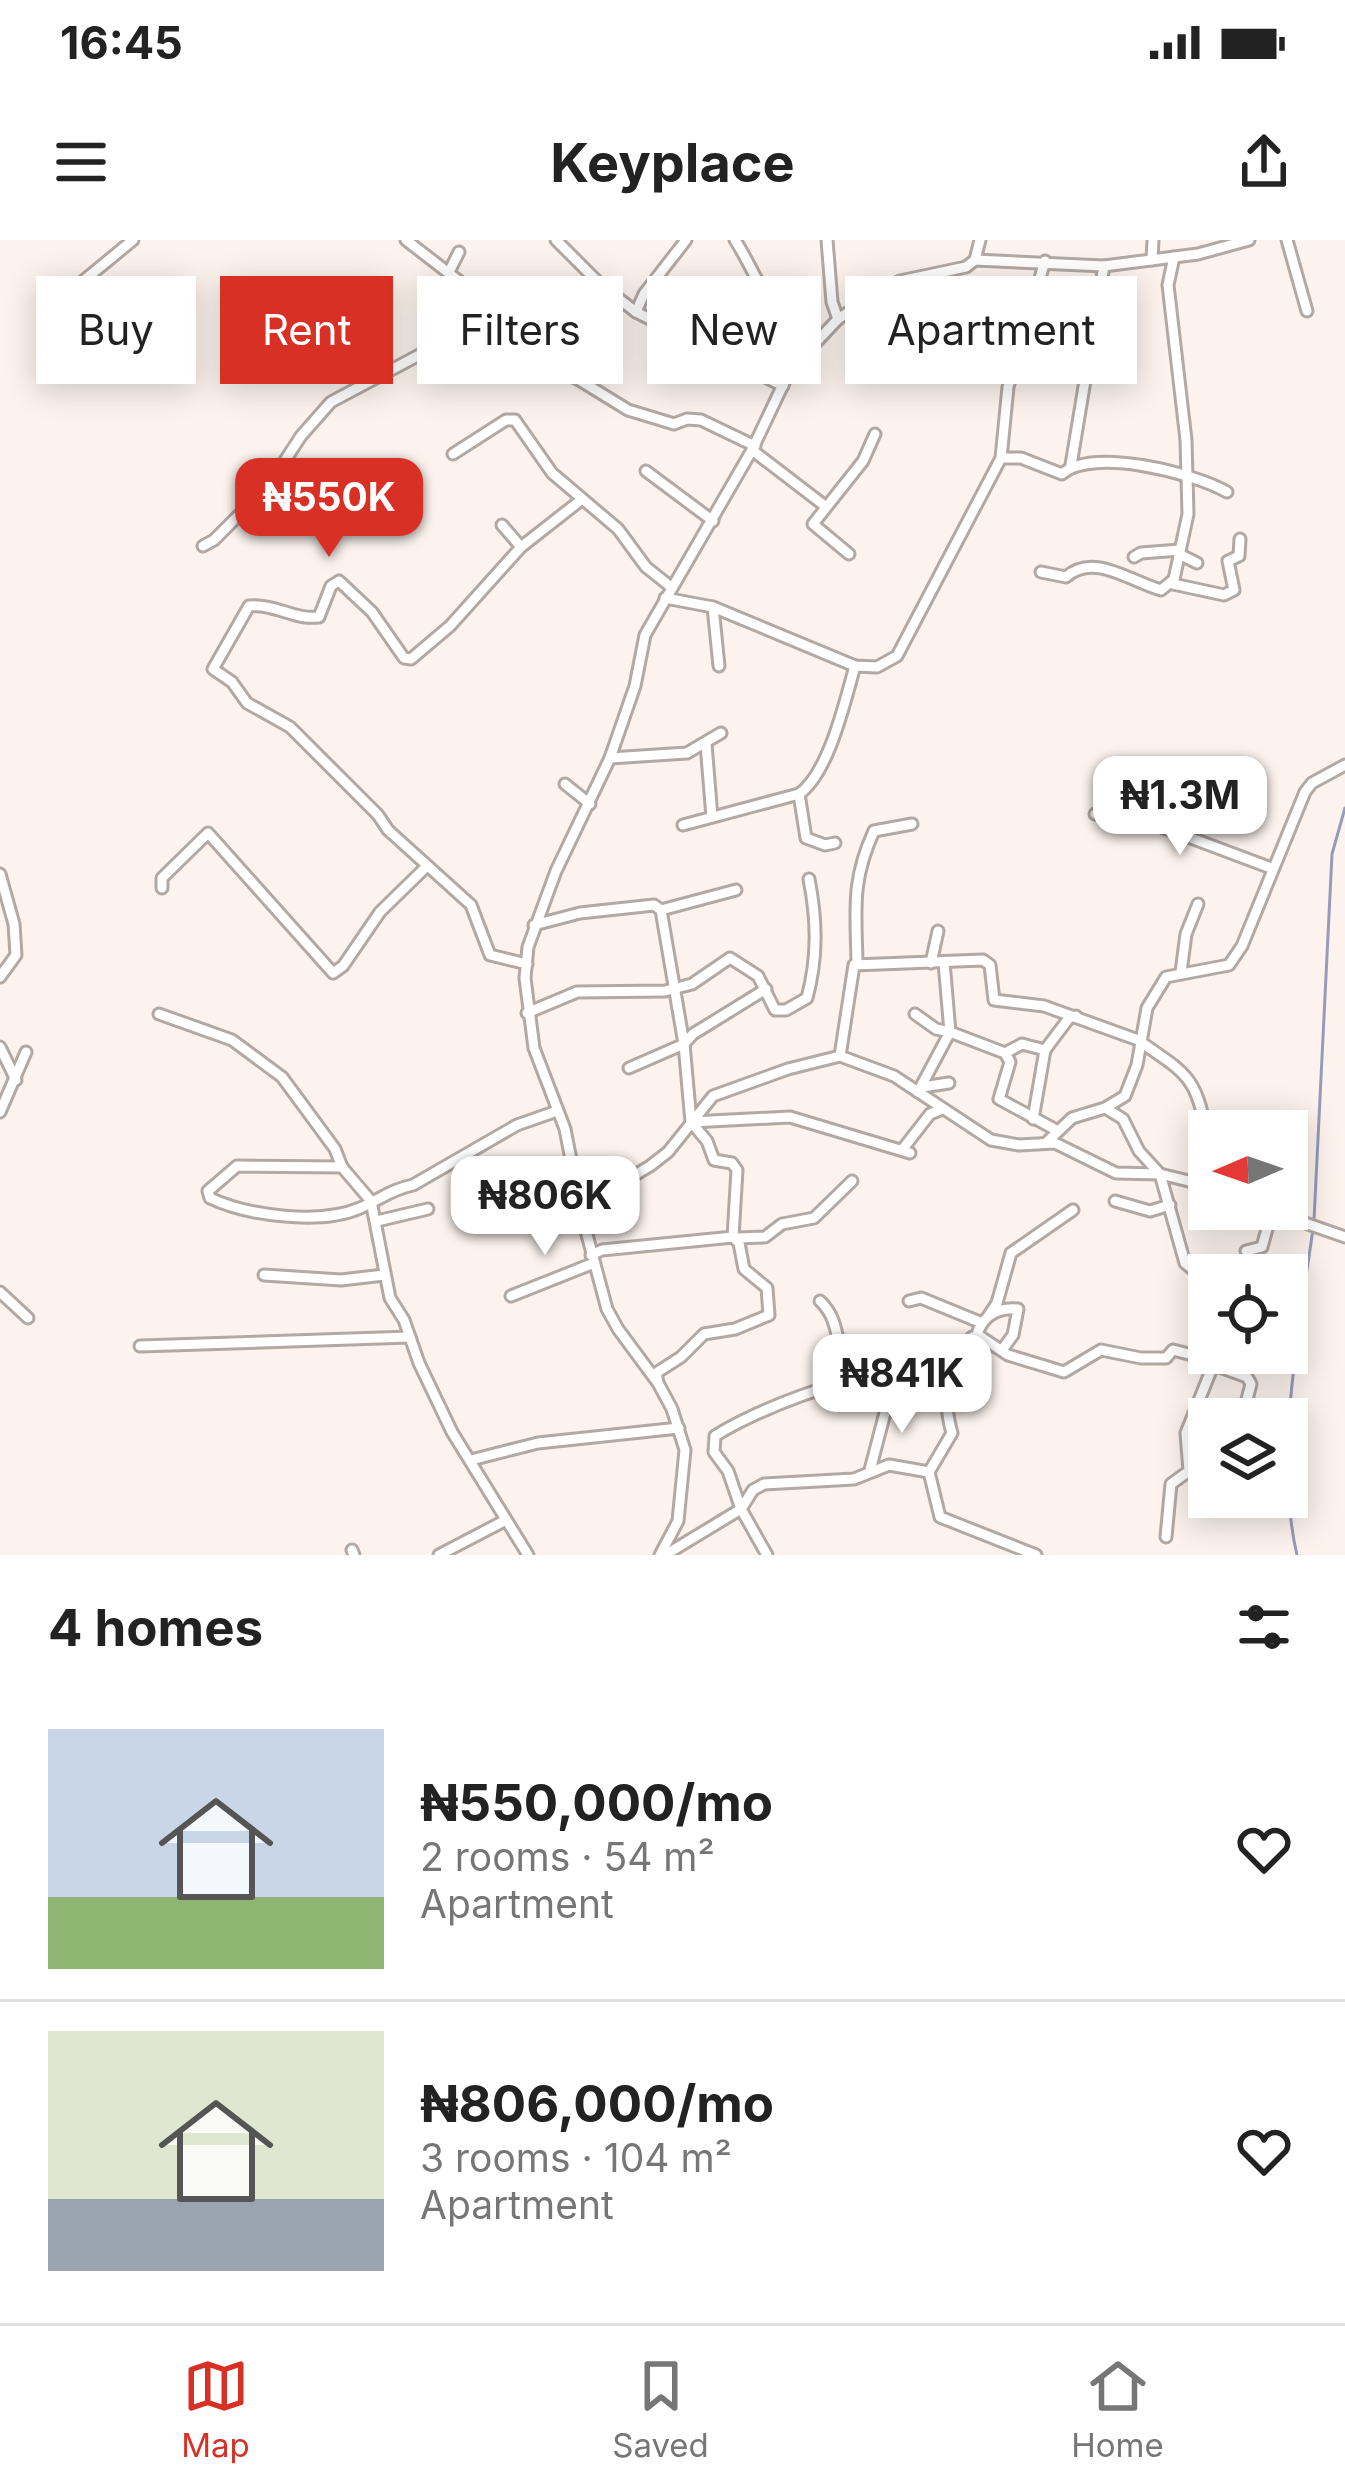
<!DOCTYPE html>
<meta charset="utf-8">
<style>
body{margin:0;font-family:Inter,sans-serif;background:#f2f2f2;color:#222;height:100vh;display:flex;flex-direction:column;font-size:45px;white-space:nowrap}
*{box-sizing:border-box;margin:0}
p{font-size:39px;color:#767676}
.icon{flex:none;width:66px;height:66px;fill:none;stroke:currentColor;stroke-width:2;stroke-linecap:round;stroke-linejoin:round}
.map{position:relative;height:1315px;overflow:hidden}
.sheet{display:flex;flex-direction:column;background:#fff;flex:1}
.sheet>*{flex:none}
.banner{position:absolute;left:36px;top:36px;width:1275px;height:108px;display:flex;gap:24px}
.needle{width:78px;rotate:268deg}
.tools{position:absolute;left:1188px;top:870px;display:grid;gap:24px}
.tools a{display:grid;place-items:center;width:120px;height:120px;border-radius:0px;background:#fff;box-shadow:0 6px 30px #0003;font-size:60px}
.price{position:absolute;translate:-50% -102px;padding:0 27px;border-radius:24px;background:#fff;color:#222;font-size:39px;line-height:78px;filter:drop-shadow(0 3px 6px #0008)}
.price::after{content:'';position:absolute;left:50%;top:72px;width:36px;height:27px;margin-left:-18px;background:inherit;clip-path:polygon(0 0,100% 0,50% 100%)}
.price.active{background:#d93025;color:#fff}
ul{padding:0;list-style:none}
li{display:flex;align-items:center;gap:36px;height:300px;padding:0 48px}
li+li{border-top:3px solid #e0e0e0}
li span{display:grid;place-items:center;flex:none;width:336px;height:240px;border-radius:0px;color:#555}
li>.icon{margin-inline-start:auto}
span .icon{width:144px;height:144px;fill:#fffc;stroke-width:1}
li b{font-size:51px}
h2{display:flex;justify-content:space-between;align-items:center;height:144px;padding:0 48px;font-size:51px}
.tag{padding:0 42px;border-radius:0px;background:#fff;box-shadow:0 6px 30px #0003;font-size:42px;line-height:108px}
.tag.active{background:#d93025;color:#fff}
.status{display:flex;justify-content:space-between;align-items:center;height:84px;padding:0 60px;background:#fff;direction:ltr}
.status svg{height:33px;fill:currentColor}
header{display:flex;justify-content:space-between;align-items:center;height:156px;padding:0 48px;background:#fff;font-size:54px;font-weight:700}
.menu{display:flex;justify-content:space-around;align-items:center;height:168px;border-top:3px solid #e0e0e0;background:#fff;font-size:33px;color:#767676}
.menu a{display:grid;justify-items:center;gap:6px}
.menu .active{color:#d93025}
.map>svg:first-child{display:block}
.lines{fill:none;stroke-linecap:round;stroke-linejoin:round}
.stream{stroke:#989ab9;stroke-width:3}
.minor-casing{stroke:#b2a8a4;stroke-width:15}
.minor{stroke:#fff;stroke-width:9}
</style>
<div class="status"><b>16:45</b><svg viewBox="0 0 49 12"><path d="M0 12V9h3v3zM5 12V6h3v6zM10 12V3h3v9zM15 12V0h3v12zM26 1h20v11H26zM47 4h2v5h-2z"/></svg></div>
<header><svg class="icon" aria-label="menu" viewBox="0 0 24 24"><path d="M4 6h16M4 12h16M4 18h16"/></svg>Keyplace<svg class="icon" aria-label="share" viewBox="0 0 24 24"><path d="M12 15V3M7 8l5-5 5 5M5 13v7h14v-7"/></svg></header>
<div class="map">
<svg width="1345" height="1315" viewBox="0 0 1345 1315">
<rect width="100%" height="100%" fill="#fcf3ee"/>
<g class="lines">
<!-- stream -->
<g class="stream">
<path d="M1314,980L1332,614L1345,568"/>
<path d="M1297,1315C1274,1217 1299,1089 1313,989"/>
</g>
<!-- minor casing -->
<g class="minor-casing">
<g id="minor">
<path d="M406,0L468,48L476,67"/>
<path d="M556,0L601,45L636,72"/>
<path d="M686,0L644,54L636,72L783,146"/>
<path d="M735,0C756,32 776,91 810,107"/>
<path d="M827,0L832,62L838,79"/>
<path d="M1287,0L1307,71"/>
<path d="M1174,17L1168,45L1186,200L1188,274L1173,344L1224,355L1234,350L1228,321L1239,316L1240,299"/>
<path d="M975,20L980,0"/>
<path d="M1152,20L1153,0"/>
<path d="M449,32L459,12"/>
<path d="M60,60L133,0"/>
<path d="M576,138L590,120"/>
<path d="M752,210L825,266"/>
<path d="M453,214L506,180H515L552,233L618,289L646,327L671,347"/>
<path d="M1001,218H1021L1062,234C1092,207 1194,233 1227,252"/>
<path d="M1071,225L1104,26"/>
<path d="M646,231L713,281"/>
<path d="M502,285L521,307"/>
<path d="M203,306L214,300L269,245L301,196L331,162L421,114L476,67L486,66C503,87 527,104 541,127L576,138L628,170L674,184L687,179L701,180L755,206"/>
<path d="M849,314L813,284L863,221L875,194"/>
<path d="M1179,314L1197,323"/>
<path d="M1134,317L1141,313L1180,310"/>
<path d="M1041,332L1066,337C1094,312 1131,342 1161,350L1172,341"/>
<path d="M665,358L713,367L855,426L877,427L897,416L1001,218L1008,147L1045,21"/>
<path d="M713,367L719,426"/>
<path d="M706,504L712,577"/>
<path d="M610,518L687,513L721,493"/>
<path d="M565,544L590,564"/>
<path d="M799,554L806,598L825,605L835,603"/>
<path d="M1095,574L1130,571L1151,583L1271,628"/>
<path d="M683,585L799,554C829,533 845,461 855,426"/>
<path d="M0,634L14,684L16,715L0,737"/>
<path d="M162,648V638L208,593L333,733L343,726L380,672L427,626"/>
<path d="M661,670L736,650"/>
<path d="M534,685L580,673L654,665L661,670L684,804L691,882L707,901L714,920L732,923L737,930L733,997L602,1010L591,1015"/>
<path d="M944,722L950,792L1005,813L1010,822L999,859L1058,891"/>
<path d="M857,723C856,670 851,641 874,591L912,584"/>
<path d="M931,723L938,691"/>
<path d="M527,724L490,715L471,665L388,590L378,575L290,487L247,463L232,442L213,429L249,366C278,364 293,380 319,377L331,346L339,341L372,372L404,418L411,419L450,386L521,307L581,260"/>
<path d="M1181,732L1186,694L1198,664"/>
<path d="M527,773L577,752L665,751L692,744L730,718L758,736L775,770H786L807,758C818,717 817,680 809,639"/>
<path d="M159,774L232,800L282,837L335,909L342,927L371,961L390,1058L404,1080L419,1123L452,1192L528,1315"/>
<path d="M915,774L936,789L950,792L918,852"/>
<path d="M1141,802C1178,829 1195,833 1204,882"/>
<path d="M0,807L16,840"/>
<path d="M1045,810L1069,778L1076,776"/>
<path d="M1005,813L1022,804L1045,810L1033,879"/>
<path d="M840,816L854,725L983,720L990,725L994,760L1044,766L1141,801"/>
<path d="M629,828L684,804L693,794L766,749"/>
<path d="M922,847L949,843"/>
<path d="M1107,869L1123,879L1139,911L1160,934L1185,1023L1209,1043"/>
<path d="M0,872L26,812"/>
<path d="M691,882L790,877L910,913"/>
<path d="M1047,902L1072,878L1105,868L1125,856L1137,825L1147,768L1166,737L1229,725L1242,706L1305,552L1312,543L1345,525"/>
<path d="M902,910L930,874L942,869"/>
<path d="M342,927L237,926L208,951L210,958C248,976 321,985 360,968C379,960 392,949 413,945L517,885L557,871"/>
<path d="M577,953L623,942L650,926L668,912L713,856L788,829L840,816L894,836L991,900L1019,905L1055,903L1116,933L1160,934L1209,946"/>
<path d="M1115,961L1150,971L1170,965"/>
<path d="M1265,969L1345,997"/>
<path d="M377,981L428,969"/>
<path d="M737,998L765,997L782,984L814,978L852,941"/>
<path d="M1246,1011L1262,1007L1272,971"/>
<path d="M264,1035L341,1040L384,1035"/>
<path d="M0,1052L28,1078"/>
<path d="M511,1056L594,1023"/>
<path d="M820,1061C844,1083 834,1117 852,1144"/>
<path d="M909,1061L921,1058L982,1083"/>
<path d="M989,1075L997,1063L1011,1013L1073,970"/>
<path d="M976,1097C982,1076 997,1067 1018,1069L1013,1095L1002,1110"/>
<path d="M140,1106L410,1097"/>
<path d="M1214,1125L1247,1137L1251,1144L1245,1167"/>
<path d="M658,1143L656,1133L681,1117L704,1094L735,1089L769,1075L767,1048L744,1029L739,1003L733,997"/>
<path d="M471,1220L538,1203L679,1188"/>
<path d="M929,1232L952,1193C942,1159 947,1125 972,1097H981L1008,1115L1064,1132L1101,1110L1141,1118H1166L1173,1110L1216,1121"/>
<path d="M929,1232L940,1277L1036,1315"/>
<path d="M1166,1297L1171,1244L1189,1231L1186,1193L1218,1113"/>
<path d="M352,1310L354,1315"/>
<path d="M439,1315L506,1280"/>
<path d="M660,1315L678,1281L685,1210L672,1169L658,1143L618,1089L607,1069L582,976L565,889L534,808L525,738L528,707L556,631L610,518L635,446L645,395L752,210L790,130L838,79L867,60L900,41L966,27L975,20L1104,26L1198,14L1249,0"/>
<path d="M665,1315L741,1269L753,1250L764,1244L854,1239L889,1225L929,1232"/>
<path d="M767,1315L741,1269L728,1231L714,1212L715,1196C750,1173 851,1131 891,1138V1150L870,1230"/>
</g>
</g>
<!-- minor -->
<use href="#minor" class="minor"/>
</g>
</svg>
<div class="tools">
<a><svg class="needle" viewBox="-14 -14 28 28"><path d="M0-13l5 13h-10z" fill="#e53935"/><path d="M0 13l5-13h-10z" fill="#767676"/></svg></a>
<a><svg class="icon" aria-label="locate" viewBox="0 0 24 24"><circle cx="12" cy="12" r="6"/><path d="M12 2v4M12 18v4M2 12h4M18 12h4"/></svg></a>
<a><svg class="icon" aria-label="layers" viewBox="0 0 24 24"><path d="M12 4l9 5-9 5-9-5zM3 14l9 5 9-5"/></svg></a>
</div>
<b class="price active" style="left:329px;top:320px">₦550K</b>
<b class="price" style="left:1180px;top:618px">₦1.3M</b>
<b class="price" style="left:545px;top:1018px">₦806K</b>
<b class="price" style="left:902px;top:1196px">₦841K</b>
<div class="banner">
<a class="tag">Buy</a>
<a class="tag active">Rent</a>
<a class="tag">Filters</a>
<a class="tag">New</a>
<a class="tag">Apartment</a>
</div>
</div>
<section class="sheet">
<h2>4 homes<svg class="icon" aria-label="filters" viewBox="0 0 24 24"><path d="M4 7h16M4 17h16"/><circle cx="9" cy="7" r="2"/><circle cx="15" cy="17" r="2"/></svg></h2>
<ul>
<li><span style="background:linear-gradient(#c9d6e8 70%,#8fb573 0)"><svg class="icon" aria-label="home" viewBox="0 0 24 24"><path d="M3 11l9-7 9 7M6 9v11h12V9"/></svg></span><div><b>₦550,000/mo</b><p>2 rooms · 54 m²</p><p>Apartment</p></div><svg class="icon" aria-label="heart" viewBox="0 0 24 24"><path d="M12 20l-8-8c-3-5 5-10 8-4 3-6 11-1 8 4z"/></svg></li>
<li><span style="background:linear-gradient(#dfe7d0 70%,#9aa5b1 0)"><svg class="icon" aria-label="home" viewBox="0 0 24 24"><path d="M3 11l9-7 9 7M6 9v11h12V9"/></svg></span><div><b>₦806,000/mo</b><p>3 rooms · 104 m²</p><p>Apartment</p></div><svg class="icon" aria-label="heart" viewBox="0 0 24 24"><path d="M12 20l-8-8c-3-5 5-10 8-4 3-6 11-1 8 4z"/></svg></li>
</ul>
</section>
<nav class="menu">
<a class="active"><svg class="icon" aria-label="map" viewBox="0 0 24 24"><path d="M3 6l6-2 6 2 6-2v14l-6 2-6-2-6 2zM9 4v14M15 6v14"/></svg>Map</a>
<a><svg class="icon" aria-label="saved" viewBox="0 0 24 24"><path d="M7 4h10v16l-5-4-5 4z"/></svg>Saved</a>
<a><svg class="icon" aria-label="home" viewBox="0 0 24 24"><path d="M3 11l9-7 9 7M6 9v11h12V9"/></svg>Home</a>
</nav>
